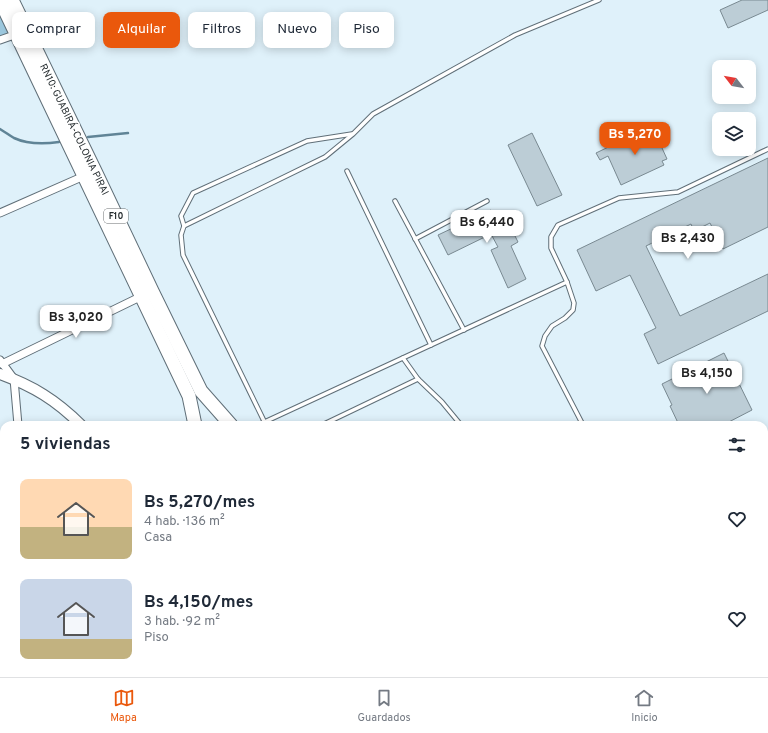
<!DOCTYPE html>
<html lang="es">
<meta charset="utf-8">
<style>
body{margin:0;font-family:Overpass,sans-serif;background:#f2f2f3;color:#1f2937;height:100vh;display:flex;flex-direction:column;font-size:15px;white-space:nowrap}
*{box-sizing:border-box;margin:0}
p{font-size:13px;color:#747a83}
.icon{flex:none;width:22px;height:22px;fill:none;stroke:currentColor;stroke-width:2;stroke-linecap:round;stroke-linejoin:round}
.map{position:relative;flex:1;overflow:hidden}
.sheet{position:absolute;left:0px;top:421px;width:768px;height:256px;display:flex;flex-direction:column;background:#fff;border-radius:12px 12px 0 0;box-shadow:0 2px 10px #0003}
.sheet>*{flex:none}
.hud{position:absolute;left:12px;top:12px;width:400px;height:36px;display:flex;gap:8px}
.needle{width:26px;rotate:301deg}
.controls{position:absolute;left:712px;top:60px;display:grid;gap:8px}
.controls a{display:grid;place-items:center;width:44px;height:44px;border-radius:8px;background:#fff;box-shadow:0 2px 10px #0003;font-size:20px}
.price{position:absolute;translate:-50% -34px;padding:0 9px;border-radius:8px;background:#fff;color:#222;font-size:13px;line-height:26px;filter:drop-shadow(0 1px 2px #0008)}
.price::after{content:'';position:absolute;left:50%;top:24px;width:12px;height:9px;margin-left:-6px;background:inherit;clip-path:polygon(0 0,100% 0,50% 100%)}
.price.on{background:#ea580c;color:#fff}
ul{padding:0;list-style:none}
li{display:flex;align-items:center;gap:12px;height:100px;padding:0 20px}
li span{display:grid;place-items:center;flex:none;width:112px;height:80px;border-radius:8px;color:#555}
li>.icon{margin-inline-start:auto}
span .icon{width:48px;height:48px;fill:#fffc;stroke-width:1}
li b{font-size:17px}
h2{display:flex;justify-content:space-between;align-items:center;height:48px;padding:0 20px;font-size:17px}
.tag{padding:0 14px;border-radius:8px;background:#fff;box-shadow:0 2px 10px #0003;font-size:14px;line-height:36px}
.tag.on{background:#ea580c;color:#fff}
.tab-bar{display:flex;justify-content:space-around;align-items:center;height:56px;border-top:1px solid #e0e1e3;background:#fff;font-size:11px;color:#747a83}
.tab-bar a{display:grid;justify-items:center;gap:2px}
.tab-bar .on{color:#ea580c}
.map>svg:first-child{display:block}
.green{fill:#9cc7dd}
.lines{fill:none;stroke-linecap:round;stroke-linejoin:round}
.stream{stroke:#608496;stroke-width:2.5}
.building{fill:#bccdd6;stroke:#798991}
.lane-casing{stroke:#606f78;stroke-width:5.5}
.street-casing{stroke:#606f78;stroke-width:9}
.secondary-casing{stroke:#606f78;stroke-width:12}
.highway-casing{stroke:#606f78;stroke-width:15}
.lane{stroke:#fff;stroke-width:3.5}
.street{stroke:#fff;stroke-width:7}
.secondary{stroke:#fff;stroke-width:10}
.highway{stroke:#fff;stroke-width:13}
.labels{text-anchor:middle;stroke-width:3;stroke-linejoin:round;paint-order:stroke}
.shield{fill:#fff;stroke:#686d6f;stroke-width:1}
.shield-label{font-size:9px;font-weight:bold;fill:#272e31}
.street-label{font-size:10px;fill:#272e31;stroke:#fff}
</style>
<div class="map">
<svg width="768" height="677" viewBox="0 0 768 677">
<rect width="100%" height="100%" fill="#dff1fa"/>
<!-- green -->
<path class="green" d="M0,0L17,34L0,40Z"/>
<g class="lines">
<!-- stream -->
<g class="stream">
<path d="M0,129C5,132 9,135 14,138C27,144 45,144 59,142"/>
<path d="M88,137L128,133"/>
<path d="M0,634L4,637"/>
<path d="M40,673L44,677"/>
</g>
</g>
<!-- building -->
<g class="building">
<path d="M742,0H768V10L728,28L720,10Z"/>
<path d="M652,126L667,159L662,161L664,165L621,185L608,156L600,160L596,153Z"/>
<path d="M532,133L562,195L537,206L508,145Z"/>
<path d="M768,158V227L723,249L710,223L694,231L691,224L646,246L680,316L768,274V311L658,364L644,334L656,328L630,275L596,291L577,250Z"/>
<path d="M491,210L502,234L512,230L518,242L511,246L526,279L508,288L491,250L498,247L491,234L448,255L438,235Z"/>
<path d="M724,353L752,410L723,425H679L670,406L672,405L662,384Z"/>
</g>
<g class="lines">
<!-- lane casing -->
<g class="lane-casing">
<g id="lane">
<path d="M347,171L431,345"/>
<path d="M395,201L464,330"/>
<path d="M184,226L181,216L193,193L307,141L352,134"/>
<path d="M415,239L487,201"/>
<path d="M403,358L418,379L442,402L461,425"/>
<path d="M264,421L183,255L181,235L184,226L325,157L353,134L373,114L515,35L599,0"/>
<path d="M258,425L567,282"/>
<path d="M322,425L418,379"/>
<path d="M583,425L542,346L545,336L552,326L565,318L573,310L574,303L567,282L551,248V237L558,225L619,198L678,192L768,149"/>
<path d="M764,480L768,478"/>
<path d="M764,625L768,624"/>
<path d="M764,665L768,666"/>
<path d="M759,673L761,677"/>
<path d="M360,677L368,673"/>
<path d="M673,677L675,673"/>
<path d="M693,677L694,673"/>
</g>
</g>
<!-- street casing -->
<g class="street-casing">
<g id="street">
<path d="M0,40L17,34"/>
<path d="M0,213L84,176"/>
<path d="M0,360L14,379L18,425"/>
<path d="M2,364L142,296"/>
<path d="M0,525H4"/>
<path d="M0,660L4,661"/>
<path d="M82,673L104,677"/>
<path d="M251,677V673"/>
</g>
</g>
<!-- secondary casing -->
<g class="secondary-casing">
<path id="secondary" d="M0,374C33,386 56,400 81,425"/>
</g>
<!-- highway casing -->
<g class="highway-casing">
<g id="highway">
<path d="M0,0L189,396L195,425"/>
<path d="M12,0L95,171L152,291L201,391L231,425"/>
<path d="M323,673L325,677"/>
<path d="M339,673L341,677"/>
</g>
</g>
<!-- lane -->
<use href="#lane" class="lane"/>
<!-- street -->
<use href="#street" class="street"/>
<!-- secondary -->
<use href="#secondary" class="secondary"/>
<!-- highway -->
<use href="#highway" class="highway"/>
</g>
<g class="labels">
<!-- shield labels -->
<rect class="shield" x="104" y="209" width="24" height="14" rx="3"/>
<g class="shield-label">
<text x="116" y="219">F10</text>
</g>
<!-- street labels -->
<g class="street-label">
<text transform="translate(75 129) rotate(64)" y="4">RN10: GUABIRÁ-COLONIA PIRAI</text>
</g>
</g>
</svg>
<div class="controls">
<a><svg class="needle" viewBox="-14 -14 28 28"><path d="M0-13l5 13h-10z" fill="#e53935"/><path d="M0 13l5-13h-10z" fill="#747a83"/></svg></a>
<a><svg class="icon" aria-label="layers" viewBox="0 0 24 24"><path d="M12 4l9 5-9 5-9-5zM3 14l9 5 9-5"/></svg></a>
</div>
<b class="price on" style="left:635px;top:156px">Bs 5,270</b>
<b class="price" style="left:487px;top:244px">Bs 6,440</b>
<b class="price" style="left:688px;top:260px">Bs 2,430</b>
<b class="price" style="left:76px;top:339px">Bs 3,020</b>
<b class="price" style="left:707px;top:395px">Bs 4,150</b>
<div class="hud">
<a class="tag">Comprar</a>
<a class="tag on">Alquilar</a>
<a class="tag">Filtros</a>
<a class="tag">Nuevo</a>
<a class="tag">Piso</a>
</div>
<section class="sheet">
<h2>5 viviendas<svg class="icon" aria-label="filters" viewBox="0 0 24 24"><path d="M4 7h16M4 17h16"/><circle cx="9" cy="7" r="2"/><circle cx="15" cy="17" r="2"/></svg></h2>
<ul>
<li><span style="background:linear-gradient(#ffd9b3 60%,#c2b280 0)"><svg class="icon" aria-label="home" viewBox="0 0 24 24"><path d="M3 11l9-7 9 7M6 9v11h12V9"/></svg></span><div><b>Bs 5,270/mes</b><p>4 hab. · 136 m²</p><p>Casa</p></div><svg class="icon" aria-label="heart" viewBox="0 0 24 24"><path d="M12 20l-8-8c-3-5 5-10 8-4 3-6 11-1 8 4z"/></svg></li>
<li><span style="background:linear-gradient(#c9d6e8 75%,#c2b280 0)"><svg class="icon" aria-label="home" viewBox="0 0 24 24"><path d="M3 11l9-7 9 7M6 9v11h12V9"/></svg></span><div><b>Bs 4,150/mes</b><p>3 hab. · 92 m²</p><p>Piso</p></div><svg class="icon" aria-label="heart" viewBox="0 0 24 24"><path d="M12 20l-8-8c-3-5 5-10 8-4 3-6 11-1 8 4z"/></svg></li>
</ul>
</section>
</div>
<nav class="tab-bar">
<a class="on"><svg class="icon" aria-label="map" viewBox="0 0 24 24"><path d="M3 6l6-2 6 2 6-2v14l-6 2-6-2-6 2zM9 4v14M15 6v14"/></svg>Mapa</a>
<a><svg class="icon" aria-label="saved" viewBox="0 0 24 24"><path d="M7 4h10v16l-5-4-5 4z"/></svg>Guardados</a>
<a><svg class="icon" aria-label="home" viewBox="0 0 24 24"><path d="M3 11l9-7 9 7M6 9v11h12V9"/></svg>Inicio</a>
</nav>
